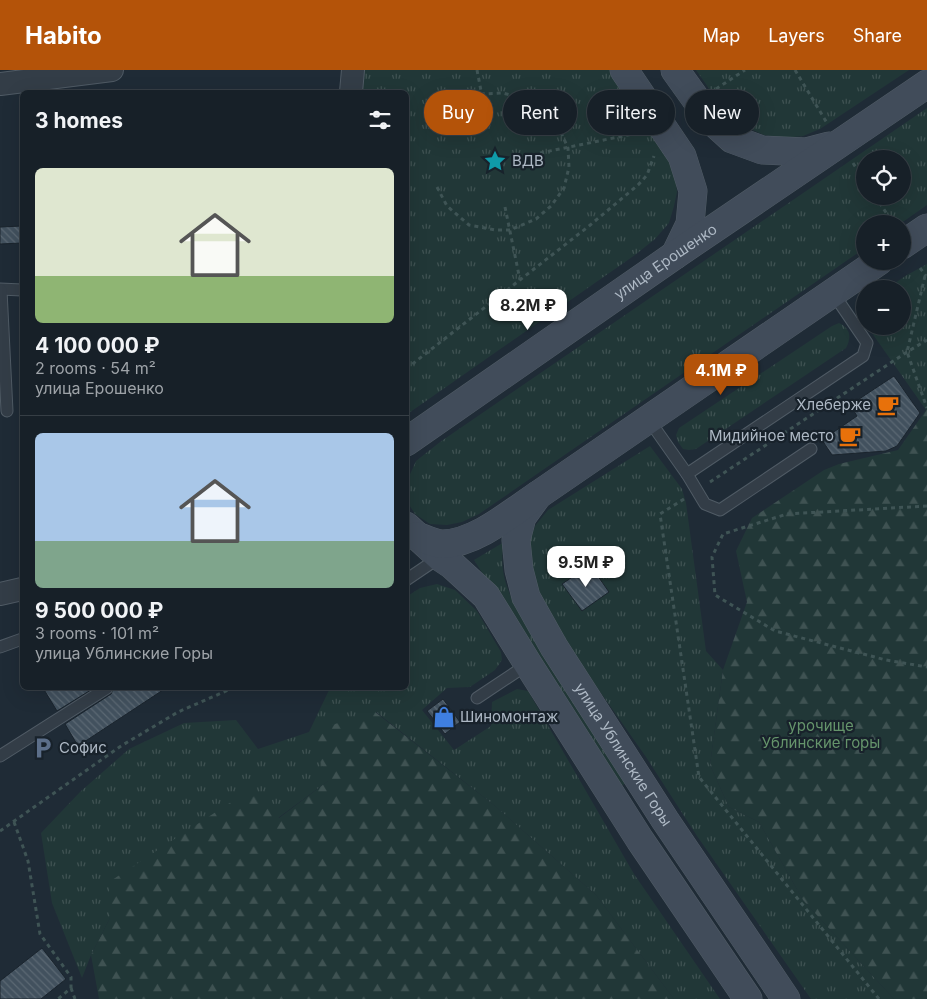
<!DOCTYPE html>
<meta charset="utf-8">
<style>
body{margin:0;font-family:Inter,sans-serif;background:#242d34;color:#f1f3f6;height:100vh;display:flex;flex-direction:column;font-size:19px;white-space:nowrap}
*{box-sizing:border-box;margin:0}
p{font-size:16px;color:#9ea3a8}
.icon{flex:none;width:28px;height:28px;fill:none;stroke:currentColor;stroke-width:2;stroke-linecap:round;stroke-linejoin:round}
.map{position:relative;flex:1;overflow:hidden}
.sheet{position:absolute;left:20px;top:20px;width:389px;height:600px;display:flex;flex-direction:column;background:#172028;border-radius:8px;box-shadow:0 5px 20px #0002,0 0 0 1px #363e45}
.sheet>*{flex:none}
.hud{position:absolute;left:424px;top:20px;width:428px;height:45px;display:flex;gap:10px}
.buttons{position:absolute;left:856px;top:80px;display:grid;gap:10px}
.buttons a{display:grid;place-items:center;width:55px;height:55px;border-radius:50%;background:#172028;box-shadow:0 5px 20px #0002,0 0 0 1px #363e45;font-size:25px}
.price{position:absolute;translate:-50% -42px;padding:0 11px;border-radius:10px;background:#fff;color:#222;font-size:16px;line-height:32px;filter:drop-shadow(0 1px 2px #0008)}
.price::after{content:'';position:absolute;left:50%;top:30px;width:15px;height:11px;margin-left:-8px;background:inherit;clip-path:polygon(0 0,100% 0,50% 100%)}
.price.current{background:#b45309;color:#fff}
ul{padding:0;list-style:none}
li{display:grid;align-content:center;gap:10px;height:265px;padding:0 15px}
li+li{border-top:1px solid #363e45}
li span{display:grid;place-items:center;height:155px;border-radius:8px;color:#555}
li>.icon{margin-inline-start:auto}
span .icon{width:90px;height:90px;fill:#fffc;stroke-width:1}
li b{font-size:21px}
h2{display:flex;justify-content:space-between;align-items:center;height:60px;padding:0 15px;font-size:21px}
.chip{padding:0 18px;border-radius:22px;background:#172028;box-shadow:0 5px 20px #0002,0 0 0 1px #363e45;font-size:18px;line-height:45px}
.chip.current{background:#b45309;color:#fff}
header{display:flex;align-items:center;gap:30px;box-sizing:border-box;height:70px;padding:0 25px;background:#b45309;color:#fff}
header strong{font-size:24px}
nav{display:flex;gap:28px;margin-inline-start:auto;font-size:18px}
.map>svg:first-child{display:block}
.grass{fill:url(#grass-tufts);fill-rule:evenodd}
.forest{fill:url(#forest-firs)}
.building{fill:url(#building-back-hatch);stroke:#1a242d}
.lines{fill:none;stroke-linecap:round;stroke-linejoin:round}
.lane-casing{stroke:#505b65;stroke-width:13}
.street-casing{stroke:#505b65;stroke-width:24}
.secondary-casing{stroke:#505b65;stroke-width:29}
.path{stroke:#3f5455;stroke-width:3;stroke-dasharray:4 4;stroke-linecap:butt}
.lane{stroke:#333d47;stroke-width:11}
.street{stroke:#333d47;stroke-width:22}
.secondary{stroke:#414c5a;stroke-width:28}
.labels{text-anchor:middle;stroke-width:4.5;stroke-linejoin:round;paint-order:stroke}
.poi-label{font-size:15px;fill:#adb8c4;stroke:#18222b;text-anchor:start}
.street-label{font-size:15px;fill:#adb8c4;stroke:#18222b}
.park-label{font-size:15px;fill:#65946b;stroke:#18222b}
</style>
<header>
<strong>Habito</strong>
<nav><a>Map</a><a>Layers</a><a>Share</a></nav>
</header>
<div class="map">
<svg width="927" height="929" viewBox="0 0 927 929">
<defs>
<pattern id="grass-tufts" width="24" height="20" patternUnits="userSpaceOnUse" patternTransform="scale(1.25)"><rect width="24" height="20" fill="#213737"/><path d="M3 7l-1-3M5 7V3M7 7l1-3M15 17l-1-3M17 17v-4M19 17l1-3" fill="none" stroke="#3f5252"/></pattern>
<pattern id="forest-firs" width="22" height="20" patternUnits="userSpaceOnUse" patternTransform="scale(1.25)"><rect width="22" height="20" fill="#213737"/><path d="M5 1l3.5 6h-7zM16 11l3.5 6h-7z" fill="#3f5252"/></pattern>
<pattern id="building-back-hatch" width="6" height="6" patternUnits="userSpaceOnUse" patternTransform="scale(1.25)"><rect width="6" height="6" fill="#42515e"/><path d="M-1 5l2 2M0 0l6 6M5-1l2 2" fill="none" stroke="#5b6873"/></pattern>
</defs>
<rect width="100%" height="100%" fill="#1f2b36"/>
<!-- grass -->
<g class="grass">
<path d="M364,0H610L647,51L670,88L675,106L677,122L674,136L669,153L655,169L635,185L406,345V22H362Z"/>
<path d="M696,0H909L820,59L803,66L784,68L764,65L746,57L730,45L717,30Z"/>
<path d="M927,38V135L900,154H865V178L479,444L462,452L447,455L430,454L415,444L406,430L407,411L416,391L440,372ZM865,89H902V126H865Z"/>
<path d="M927,194V340H926L867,256H902V219H886L907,205Z"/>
<path d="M839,253C850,258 852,267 846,278L696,379L689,380L683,379L678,372L676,365L679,358L832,256Z"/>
<path d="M650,376L682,419L686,433L706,581L723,600L710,695L729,737L759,752L803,830L894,929H811L697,766L646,687L558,562L539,528L529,484L531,467L535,456L548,440Z"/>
<path d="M504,472C500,493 503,508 511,527L627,712L619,718L474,490Z"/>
<path d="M437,514L455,520L477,541L501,582L502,590L495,600L470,617L447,618L422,640L454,680L491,656L492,632L517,619L528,621L634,804L720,929H674L596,825L495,736L376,642L328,711L278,748L254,718L110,812V848L91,885L82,908L52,833L41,763L80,722L129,679L184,653L236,650L258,679L309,662L330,618H406V527L420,518Z"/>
</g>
<!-- forest -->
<g class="forest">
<path d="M926,340H927V929H894L803,830L759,752L729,737L710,695L723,600L747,532L736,481L752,448L824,400L839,394L898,380Z"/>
<path d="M375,642L495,736L596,825L674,929H99L91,885L110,848L109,812L254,717L279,748L328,711L309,662Z"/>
</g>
<!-- building -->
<g class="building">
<path d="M22,156V173L0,174V157Z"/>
<path d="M894,306L920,343L897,376L886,381L832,385L822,370L857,346L850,335Z"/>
<path d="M590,495L609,522L582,541L562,514Z"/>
<path d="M43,618H94L57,641Z"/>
<path d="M114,618H166L78,676L65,654L111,624Z"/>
<path d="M443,629L460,652L445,664L427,641Z"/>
<path d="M42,878L66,909L41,929H0V911Z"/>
</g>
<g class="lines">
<!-- lane casing -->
<g class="lane-casing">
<g id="lane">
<path d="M0,219L22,220"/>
<path d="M1,220L7,341"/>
<path d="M649,350L687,404L705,434L720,440L811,379"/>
<path d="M687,404L863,286L867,273L833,223"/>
<path d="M406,510L440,487"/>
<path d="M0,577L22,569"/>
<path d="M477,628L528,594"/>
<path d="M0,686L107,618"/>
</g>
</g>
<!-- street casing -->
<g class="street-casing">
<g id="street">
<path d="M0,14L112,0"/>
<path d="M351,22L353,0"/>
<path d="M0,524L22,519"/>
</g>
</g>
<!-- secondary casing -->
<g class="secondary-casing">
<g id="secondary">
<path d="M624,0L682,86L693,121L690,154L675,185"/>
<path d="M675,0L710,49L732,69L762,80L806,82L829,76"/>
<path d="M902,175L927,158"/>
<path id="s1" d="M406,372L675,185L927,14"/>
<path id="s2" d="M538,425L522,447L516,470L519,500L526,527L554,577L665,750L786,929"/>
<path d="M406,456L440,487L452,495L486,526L528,594L640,770L748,929"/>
<path d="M417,466C425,469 435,474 443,474C476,473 511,443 538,425L879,191"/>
</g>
</g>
<!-- path -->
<g class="path">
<path d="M477,0L487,52"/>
<path d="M795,0L827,53"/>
<path d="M716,19L745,0"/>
<path d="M540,83L638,63"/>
<path d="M853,93L865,112"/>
<path d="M437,117L447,136L469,155L495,160H510L536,149L551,136L564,118L569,97L568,78L559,58L545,39L526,29L503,23L482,24"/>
<path d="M875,126L893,153"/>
<path d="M505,137L520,210"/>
<path d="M920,198L926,206"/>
<path d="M925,206L907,282L927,338"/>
<path d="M406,299L589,156L638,115L647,105L654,86"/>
<path d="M710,412L907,282L927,270"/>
<path d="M684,429L660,444L699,707L879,929"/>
<path d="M927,436L787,444L723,464L712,487L715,525L775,561L886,590L927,597"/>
<path d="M14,752L28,791L40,864L71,907V918L58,929"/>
<path d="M0,761L121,676L178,642L233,618"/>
<path d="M71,918L75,929"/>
</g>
<!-- lane -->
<use href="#lane" class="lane"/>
<!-- street -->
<use href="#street" class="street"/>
<!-- secondary -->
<use href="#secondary" class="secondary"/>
</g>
<!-- icons -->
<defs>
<g id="sight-bare" transform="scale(1.725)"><path d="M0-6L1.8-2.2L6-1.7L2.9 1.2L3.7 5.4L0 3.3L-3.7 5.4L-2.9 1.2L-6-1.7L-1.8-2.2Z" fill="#0f9aa8" stroke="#18222b" stroke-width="2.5" paint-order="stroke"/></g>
<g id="cafe-bare" transform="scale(1.725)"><path d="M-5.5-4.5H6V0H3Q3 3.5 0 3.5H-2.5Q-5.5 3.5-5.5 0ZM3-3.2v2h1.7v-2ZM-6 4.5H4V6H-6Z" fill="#e8710a" stroke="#18222b" stroke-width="2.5" paint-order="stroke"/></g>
<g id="shop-bare" transform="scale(1.725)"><path d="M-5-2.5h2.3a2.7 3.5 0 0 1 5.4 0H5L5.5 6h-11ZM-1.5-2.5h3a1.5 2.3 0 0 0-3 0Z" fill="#3f7fe0" stroke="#18222b" stroke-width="2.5" paint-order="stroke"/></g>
<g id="parking-bare" transform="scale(1.725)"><path d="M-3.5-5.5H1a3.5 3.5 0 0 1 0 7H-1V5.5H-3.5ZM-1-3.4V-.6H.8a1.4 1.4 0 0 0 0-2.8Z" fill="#5c6f8a" stroke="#18222b" stroke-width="2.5" paint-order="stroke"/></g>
</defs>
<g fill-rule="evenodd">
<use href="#sight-bare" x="495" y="91"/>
<use href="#cafe-bare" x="888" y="335"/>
<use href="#cafe-bare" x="850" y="366"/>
<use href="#shop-bare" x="444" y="647"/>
<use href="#parking-bare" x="43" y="678"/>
</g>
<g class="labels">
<!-- poi labels -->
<g class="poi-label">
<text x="512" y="96">ВДВ</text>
<text x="871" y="340" text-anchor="end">Хлеберже</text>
<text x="834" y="371" text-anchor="end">Мидийное место</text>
<text x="460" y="652">Шиномонтаж</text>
<text x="59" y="683">Софис</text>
</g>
<!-- street labels -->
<g class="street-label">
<text dy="5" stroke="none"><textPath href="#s1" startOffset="316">улица Ерошенко</textPath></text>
<text dy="5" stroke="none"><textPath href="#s2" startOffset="294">улица Ублинские Горы</textPath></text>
</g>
<!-- park labels -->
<g class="park-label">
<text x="821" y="661">урочище<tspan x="821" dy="17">Ублинские горы</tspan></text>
</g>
</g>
</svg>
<div class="buttons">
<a><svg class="icon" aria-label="locate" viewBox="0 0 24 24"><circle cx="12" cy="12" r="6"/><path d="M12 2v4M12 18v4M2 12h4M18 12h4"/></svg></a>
<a>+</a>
<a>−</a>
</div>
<b class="price" style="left:528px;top:261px">8.2M ₽</b>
<b class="price current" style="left:721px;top:326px">4.1M ₽</b>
<b class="price" style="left:586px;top:518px">9.5M ₽</b>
<div class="hud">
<a class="chip current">Buy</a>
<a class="chip">Rent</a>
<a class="chip">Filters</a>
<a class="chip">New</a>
</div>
<section class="sheet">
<h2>3 homes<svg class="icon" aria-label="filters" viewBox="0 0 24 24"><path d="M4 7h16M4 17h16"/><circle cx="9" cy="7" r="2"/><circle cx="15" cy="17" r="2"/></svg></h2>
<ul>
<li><span style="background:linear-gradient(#dfe7d0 70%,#8fb573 0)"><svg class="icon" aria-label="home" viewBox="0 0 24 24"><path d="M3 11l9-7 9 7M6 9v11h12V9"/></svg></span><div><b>4 100 000 ₽</b><p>2 rooms · 54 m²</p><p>улица Ерошенко</p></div></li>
<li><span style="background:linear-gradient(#a9c7e8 70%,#7fa58c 0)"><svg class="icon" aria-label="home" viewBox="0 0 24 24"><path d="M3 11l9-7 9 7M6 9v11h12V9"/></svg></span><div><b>9 500 000 ₽</b><p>3 rooms · 101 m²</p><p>улица Ублинские Горы</p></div></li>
</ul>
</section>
</div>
